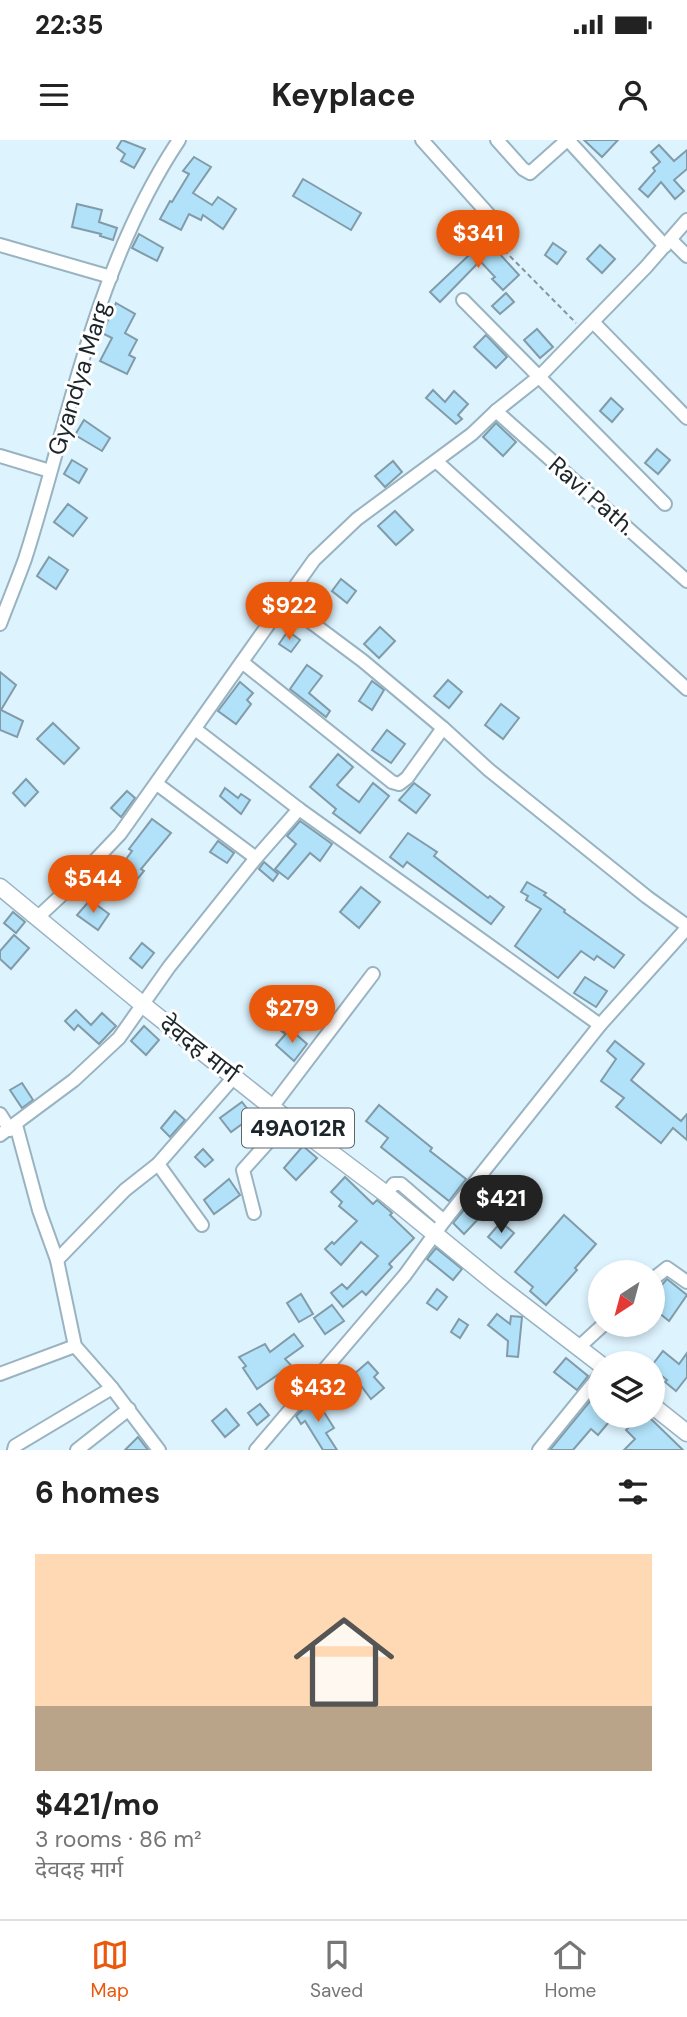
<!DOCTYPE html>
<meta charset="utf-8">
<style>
body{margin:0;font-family:"DM Sans","Noto Sans Devanagari",sans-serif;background:#f6f6f6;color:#222;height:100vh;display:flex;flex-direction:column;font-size:26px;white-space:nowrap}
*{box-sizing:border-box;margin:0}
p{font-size:23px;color:#767676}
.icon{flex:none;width:38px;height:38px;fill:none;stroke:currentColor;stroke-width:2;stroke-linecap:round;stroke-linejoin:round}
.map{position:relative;height:1310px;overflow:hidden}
.side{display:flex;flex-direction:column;background:#fff;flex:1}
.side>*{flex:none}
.needle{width:46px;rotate:216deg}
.controls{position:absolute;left:588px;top:1120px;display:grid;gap:14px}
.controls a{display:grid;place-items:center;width:77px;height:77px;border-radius:50%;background:#fff;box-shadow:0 4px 10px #0003;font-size:35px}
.price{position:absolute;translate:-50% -60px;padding:0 16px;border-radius:24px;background:#ea580c;color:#fff;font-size:23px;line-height:46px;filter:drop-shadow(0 2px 4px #0008)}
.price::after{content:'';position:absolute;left:50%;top:42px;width:21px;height:16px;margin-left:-10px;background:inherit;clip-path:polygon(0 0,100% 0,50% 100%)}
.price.selected{background:#222;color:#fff}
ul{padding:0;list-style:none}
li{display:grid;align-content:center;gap:14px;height:371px;padding:0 35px}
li+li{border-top:2px solid #e0e0e0}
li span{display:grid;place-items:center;height:217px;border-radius:0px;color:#555}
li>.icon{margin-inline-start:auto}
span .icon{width:126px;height:126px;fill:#fffc;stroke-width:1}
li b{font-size:30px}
h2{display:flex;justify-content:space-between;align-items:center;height:84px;padding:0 35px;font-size:30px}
.status{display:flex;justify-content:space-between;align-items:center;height:49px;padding:0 35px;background:#fff;direction:ltr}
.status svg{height:19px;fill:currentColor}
header{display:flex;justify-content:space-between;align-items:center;height:91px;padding:0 35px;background:#fff;font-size:32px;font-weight:700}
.menu{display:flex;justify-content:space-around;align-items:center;height:98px;border-top:2px solid #e0e0e0;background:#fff;font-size:19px;color:#767676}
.menu a{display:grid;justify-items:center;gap:4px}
.menu .selected{color:#ea580c}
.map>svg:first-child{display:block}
.building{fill:#b1e2fa;stroke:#819ba8;stroke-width:2}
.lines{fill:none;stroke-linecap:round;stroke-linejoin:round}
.minor-casing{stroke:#99b3c0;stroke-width:16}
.major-casing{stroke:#99b3c0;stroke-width:19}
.path{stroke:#84959d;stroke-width:2;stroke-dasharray:5 3.5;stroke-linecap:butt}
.minor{stroke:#fff;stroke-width:12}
.major{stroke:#fff;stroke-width:16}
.labels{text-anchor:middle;stroke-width:6;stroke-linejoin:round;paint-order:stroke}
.shield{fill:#fff;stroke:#5f666a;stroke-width:2}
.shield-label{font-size:23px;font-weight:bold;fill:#1b252a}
.street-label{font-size:24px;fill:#1b252a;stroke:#fff}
</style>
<div class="status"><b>22:35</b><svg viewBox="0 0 49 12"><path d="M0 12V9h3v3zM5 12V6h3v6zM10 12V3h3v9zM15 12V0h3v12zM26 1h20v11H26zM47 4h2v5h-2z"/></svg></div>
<header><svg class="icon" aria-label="menu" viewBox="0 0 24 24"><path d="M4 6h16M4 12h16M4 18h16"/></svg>Keyplace<svg class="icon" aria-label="person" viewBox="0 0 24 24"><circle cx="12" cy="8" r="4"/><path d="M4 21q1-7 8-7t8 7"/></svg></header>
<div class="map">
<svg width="687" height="1310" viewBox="0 0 687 1310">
<rect width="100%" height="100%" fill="#ddf3fe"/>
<!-- building -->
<g class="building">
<path d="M122,0L145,9L134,28L121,21L125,14L117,8Z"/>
<path d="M584,0H618L602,17Z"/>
<path d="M659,5L674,21L687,10V29L674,40L684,51L675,59L661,42L648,57L639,49L655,31L653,28L660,22L651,12Z"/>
<path d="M194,17L211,27L193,53L212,65L218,57L236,69L223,89L203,75L201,80L189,74L181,90L160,79L170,61L172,62L189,34L183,31Z"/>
<path d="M303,39L361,73L351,90L293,56Z"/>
<path d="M77,64L102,70L99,82L117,88L113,100L100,96L101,94L72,87Z"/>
<path d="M478,76L487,86L475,97L466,87Z"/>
<path d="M139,94L163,108L157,121L132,108Z"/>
<path d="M486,99L519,135L503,150L492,139L495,137L480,121L440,162L430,152Z"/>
<path d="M553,103L566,112L557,124L545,115Z"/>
<path d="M600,105L615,119L602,133L587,119Z"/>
<path d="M506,153L514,162L500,174L492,166Z"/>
<path d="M116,163L135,174L125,193L137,200L129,215L135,218L127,234L100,221L112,198L102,193Z"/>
<path d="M537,189L553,207L540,218L524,200Z"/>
<path d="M486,195L507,217L496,228L474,207Z"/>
<path d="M433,250L445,262L454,251L468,264L458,275L462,279L456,284L426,258Z"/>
<path d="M611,258L623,269L612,282L600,271Z"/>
<path d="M84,280L110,298L102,311L75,295Z"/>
<path d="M496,283L516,302L503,316L483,297Z"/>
<path d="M657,309L670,320L658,334L645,323Z"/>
<path d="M72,320L87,329L79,343L64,334Z"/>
<path d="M393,321L402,332L385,347L375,336Z"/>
<path d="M68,364L87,378L73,396L54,382Z"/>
<path d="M395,371L413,390L396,405L378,386Z"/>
<path d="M49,417L68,430L56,449L37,436Z"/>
<path d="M341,439L356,451L347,463L332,451Z"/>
<path d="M380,487L395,501L379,518L364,504Z"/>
<path d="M288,491L300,500L291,512L279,504Z"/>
<path d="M307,525L322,536L309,553L330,571L326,577L290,549Z"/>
<path d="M0,532L16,545L1,570L23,581L17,597L0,590Z"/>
<path d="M448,540L462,552L449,568L434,556Z"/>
<path d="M372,541L384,550L372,570L359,561Z"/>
<path d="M240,542L253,553L247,560L251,564L236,584L218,571Z"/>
<path d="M501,564L519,578L503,599L485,585Z"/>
<path d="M53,583L79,608L64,624L37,599Z"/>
<path d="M387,590L405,604L391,623L372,610Z"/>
<path d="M338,614L353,627L337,645L339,647L359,662L373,643L389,656L360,693L333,673L336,669L310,647Z"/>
<path d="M26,639L38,652L25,666L13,653Z"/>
<path d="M414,643L430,655L416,673L399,660Z"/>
<path d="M225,648L238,658L241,654L250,660L241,674L220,656Z"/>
<path d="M127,651L135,658L121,677L111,668Z"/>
<path d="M152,679L171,693L141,729L144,731L134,743L118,730L132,711L129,709Z"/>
<path d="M300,681L332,704L320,721L310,713L288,739L275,729L296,704L287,696Z"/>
<path d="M408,693L437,712L434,716L488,758L490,756L504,767L491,784L407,722L403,727L390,717Z"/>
<path d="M218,701L234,713L227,723L210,712Z"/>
<path d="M264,722L278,734L273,741L259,729Z"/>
<path d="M527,742L546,753L544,755L565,770L564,772L624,815L614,828L597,816L594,820L581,811L558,838L515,806L541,769L526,760L528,756L521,752Z"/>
<path d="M361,747L380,762L359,788L340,772Z"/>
<path d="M90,760L109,774L98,790L77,775Z"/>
<path d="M13,772L25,782L16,793L4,783Z"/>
<path d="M14,795L29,808L11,829L0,819V811Z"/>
<path d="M142,803L154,813L142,828L130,818Z"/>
<path d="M585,837L607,851L596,867L574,853Z"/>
<path d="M76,870L91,885L102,873L116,886L99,904L78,885L74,890L65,881Z"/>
<path d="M282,877L291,884L284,893L275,886Z"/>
<path d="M144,886L159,900L146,915L131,901Z"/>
<path d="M290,889L307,904L294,921L276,905Z"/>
<path d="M615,901L644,924L631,940L681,981L687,974V1000L673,988L661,1003L616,967L624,958L601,941L616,919L607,911Z"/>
<path d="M22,943L33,960L22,968L10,950Z"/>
<path d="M242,962L253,976L231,992L220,978Z"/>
<path d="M379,965L432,1008L430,1011L466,1039L449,1061L381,1007L388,998L366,981Z"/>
<path d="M175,971L185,980L170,997L161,988Z"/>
<path d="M303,1006L317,1018L296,1040L284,1028Z"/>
<path d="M203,1009L213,1020L205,1027L195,1017Z"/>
<path d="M345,1037L373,1064L377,1060L391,1072L392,1073L390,1075L414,1098L389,1124L392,1127L366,1155L362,1151L343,1167L331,1153L342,1144L347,1149L378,1116L361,1102L341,1125L325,1109L332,1102L334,1104L357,1081L339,1066L342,1062L331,1052Z"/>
<path d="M229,1039L240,1055L214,1074L204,1060Z"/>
<path d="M468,1065L481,1076L464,1094L453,1083Z"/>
<path d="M564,1075L596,1104L575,1128L577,1130L546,1165L530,1151L533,1147L515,1132Z"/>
<path d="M501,1082L514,1093L501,1108L488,1097Z"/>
<path d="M436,1108L462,1129L453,1140L427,1119Z"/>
<path d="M667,1139L687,1155L669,1181L653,1168V1155Z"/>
<path d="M437,1149L447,1157L437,1170L427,1163Z"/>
<path d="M301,1154L313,1174L299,1182L287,1163Z"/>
<path d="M332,1165L344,1181L325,1194L314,1178Z"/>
<path d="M497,1174L510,1184L511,1176L522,1177L518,1217L507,1216L508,1201L488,1185Z"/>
<path d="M459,1179L468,1185L460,1198L451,1192Z"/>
<path d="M294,1194L303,1206L285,1219L304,1239L293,1249L279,1234L257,1249L243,1228L246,1226L239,1217L265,1204L270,1212Z"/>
<path d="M663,1211L679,1224L687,1213V1237L676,1251L665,1242L667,1240L653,1229V1224Z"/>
<path d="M566,1218L588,1236L577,1250L554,1232Z"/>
<path d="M368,1222L378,1233L374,1237L384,1248L371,1259L353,1235Z"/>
<path d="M600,1249V1276H614L598,1295L591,1289L573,1310H550Z"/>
<path d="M315,1258L334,1288L326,1293L337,1310H323L305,1281L301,1284L296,1276Z"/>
<path d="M260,1264L269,1275L257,1285L248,1273Z"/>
<path d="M226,1269L239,1285L225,1297L212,1281Z"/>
<path d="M640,1276H648L683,1310H624L635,1299L626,1290Z"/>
<path d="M138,1297L148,1310H125Z"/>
</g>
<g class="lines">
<!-- minor casing -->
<g class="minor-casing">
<g id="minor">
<path d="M422,0L499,86"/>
<path d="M497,0L523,29L530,33L567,0"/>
<path d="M568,0L665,106"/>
<path d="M671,100L687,116"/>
<path d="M0,105L111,137"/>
<path d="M463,160L665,364"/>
<path d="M593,182L687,278"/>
<path d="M496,271L687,441"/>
<path d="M0,316L50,331"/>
<path d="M436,321L687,549"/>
<path d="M284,462L363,521L443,588L489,630L647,757L687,786"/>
<path d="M0,484C8,463 17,441 25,419C70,278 95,126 179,0"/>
<path d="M242,522L392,642L399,644L407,638L443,588"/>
<path d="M195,589L299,669L600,885"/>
<path d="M157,644L256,718L299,669"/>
<path d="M37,778L67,750L120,694L314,420L357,379L472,294L496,271L540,236L646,127L687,80"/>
<path d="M272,967L373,834"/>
<path d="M0,974L10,990"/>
<path d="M16,985L39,1070L57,1120L75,1206L112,1248L159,1310"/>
<path d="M0,995L74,940L119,898L169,827L256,718"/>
<path d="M158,1024L202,1085"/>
<path d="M386,1054L394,1044H401L444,1081"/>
<path d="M254,1073L243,1030L288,980"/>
<path d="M57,1120L125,1050L158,1024L234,937"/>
<path d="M653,1139L667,1128L687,1142"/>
<path d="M579,1207L603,1185"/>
<path d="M0,1234L75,1206"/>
<path d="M14,1310L15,1306L112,1248"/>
<path d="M77,1310L129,1269"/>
<path d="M256,1310L405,1135L444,1081L600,885L687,788"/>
<path d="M539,1310L600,1235"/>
</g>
</g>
<!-- major casing -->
<g class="major-casing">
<g id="major">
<path d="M0,747L142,864L288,980L386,1054L496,1144L600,1224"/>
<path d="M653,1266L687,1293"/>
</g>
</g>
<!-- path -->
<path class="path" d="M492,98L576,183"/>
<!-- minor -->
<use href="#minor" class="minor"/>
<!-- major -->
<use href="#major" class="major"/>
</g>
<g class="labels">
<!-- shield labels -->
<rect class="shield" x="242" y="968.5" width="112" height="39" rx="5"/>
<g class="shield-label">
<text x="298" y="996">49A012R</text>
</g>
<!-- street labels -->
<g class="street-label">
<text transform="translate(79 238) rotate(-73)" y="8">Gyandya Marg</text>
<text transform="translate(592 356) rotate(41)" y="8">Ravi Path.</text>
<text transform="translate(199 909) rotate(38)" y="8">देवदह मार्ग</text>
</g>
</g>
</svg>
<div class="controls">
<a><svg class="needle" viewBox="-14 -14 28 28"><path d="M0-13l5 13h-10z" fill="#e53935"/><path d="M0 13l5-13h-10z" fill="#767676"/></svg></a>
<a><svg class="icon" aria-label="layers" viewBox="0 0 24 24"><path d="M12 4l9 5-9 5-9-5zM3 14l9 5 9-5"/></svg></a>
</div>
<b class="price" style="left:478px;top:130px">$341</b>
<b class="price" style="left:289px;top:502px">$922</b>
<b class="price" style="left:93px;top:775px">$544</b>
<b class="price" style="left:292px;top:905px">$279</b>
<b class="price selected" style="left:501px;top:1095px">$421</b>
<b class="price" style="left:318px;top:1284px">$432</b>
</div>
<section class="side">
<h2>6 homes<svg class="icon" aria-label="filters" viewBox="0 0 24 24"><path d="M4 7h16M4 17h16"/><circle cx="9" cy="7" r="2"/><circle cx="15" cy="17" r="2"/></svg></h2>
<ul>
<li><span style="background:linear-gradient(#ffd9b3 70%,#b9a48a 0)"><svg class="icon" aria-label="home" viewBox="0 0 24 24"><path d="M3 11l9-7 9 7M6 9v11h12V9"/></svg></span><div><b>$421/mo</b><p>3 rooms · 86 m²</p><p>देवदह मार्ग</p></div></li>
</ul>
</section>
<nav class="menu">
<a class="selected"><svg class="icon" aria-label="map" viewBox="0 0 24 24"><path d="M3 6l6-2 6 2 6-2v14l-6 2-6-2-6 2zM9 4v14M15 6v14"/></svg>Map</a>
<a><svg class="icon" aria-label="saved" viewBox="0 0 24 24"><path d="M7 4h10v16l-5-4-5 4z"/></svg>Saved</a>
<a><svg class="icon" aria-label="home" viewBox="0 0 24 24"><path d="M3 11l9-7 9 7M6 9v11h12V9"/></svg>Home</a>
</nav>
